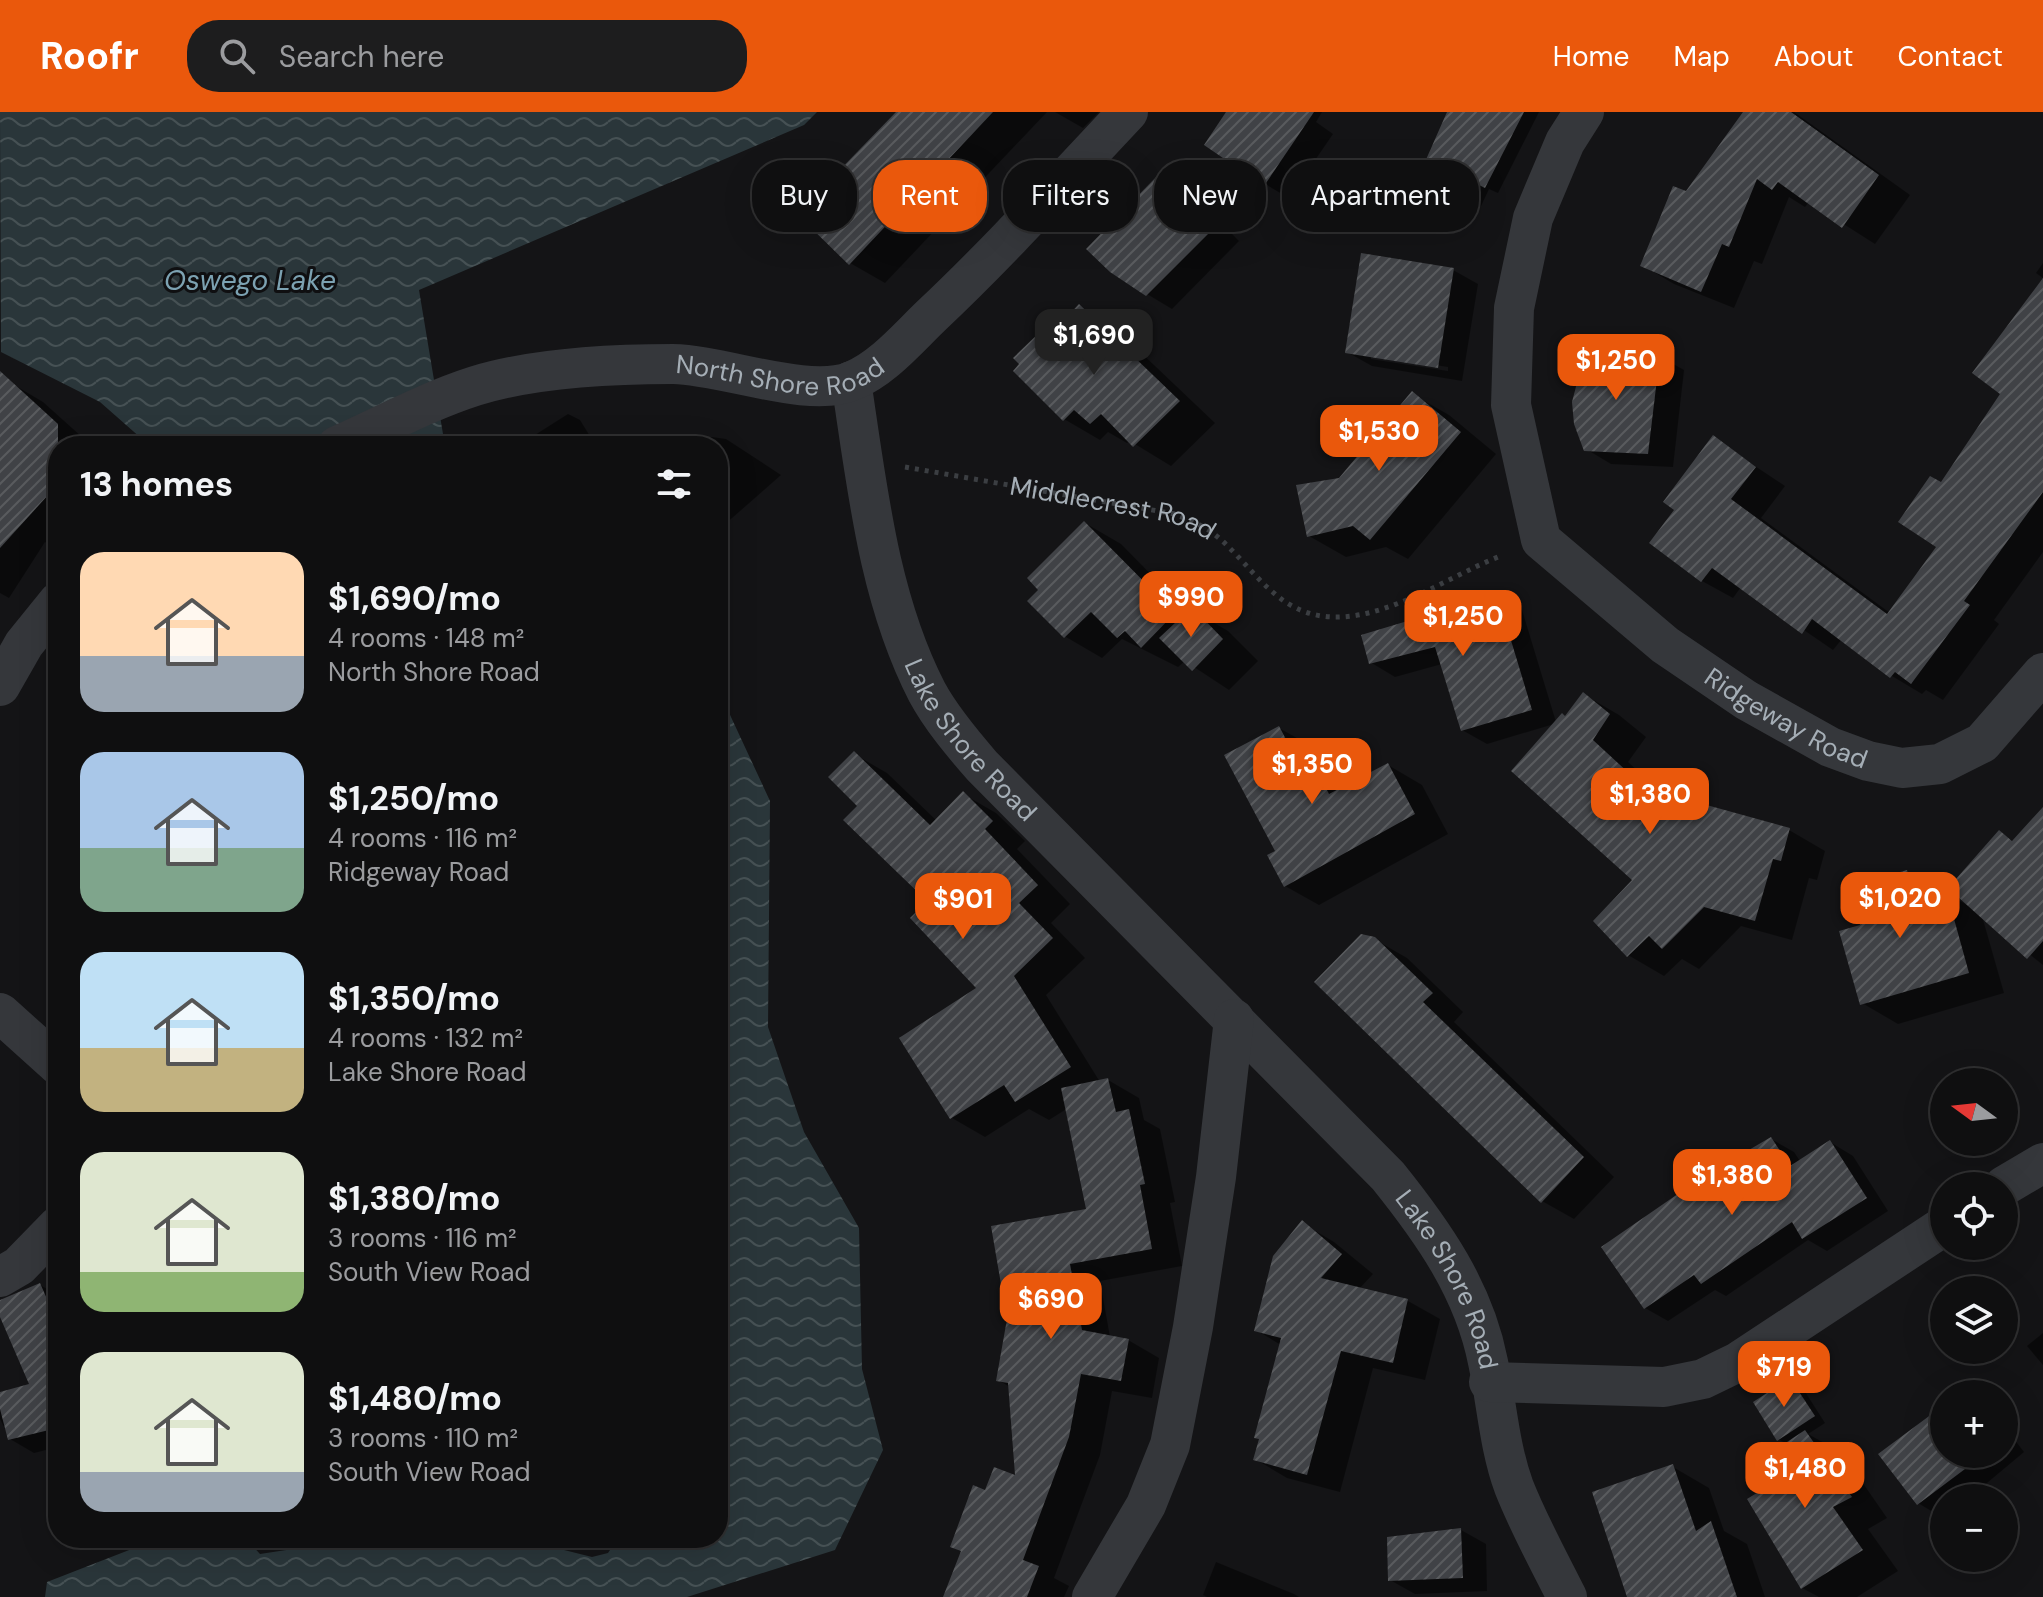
<!DOCTYPE html>
<meta charset="utf-8">
<style>
body{margin:0;font-family:"DM Sans",sans-serif;background:#1d1d1e;color:#f1f3f6;height:100vh;display:flex;flex-direction:column;font-size:30px;white-space:nowrap}
*{box-sizing:border-box;margin:0}
p{font-size:26px;color:#9b9c9f}
.icon{flex:none;width:44px;height:44px;fill:none;stroke:currentColor;stroke-width:2;stroke-linecap:round;stroke-linejoin:round}
.map{position:relative;flex:1;overflow:hidden}
.panel{position:absolute;left:48px;top:324px;width:680px;height:1112px;display:flex;flex-direction:column;background:#0f0f10;border-radius:32px;box-shadow:0 8px 32px #0002,0 0 0 2px #2f2f30}
.panel>*{flex:none}
.top-card{position:absolute;left:752px;top:48px;width:760px;height:72px;display:flex;gap:16px}
.needle{width:52px;rotate:285deg}
.buttons{position:absolute;left:1930px;top:956px;display:grid;gap:16px}
.buttons a{display:grid;place-items:center;width:88px;height:88px;border-radius:50%;background:#0f0f10;box-shadow:0 8px 32px #0002,0 0 0 2px #2f2f30;font-size:40px}
.price{position:absolute;translate:-50% -68px;padding:0 18px;border-radius:16px;background:#ea580c;color:#fff;font-size:26px;line-height:52px;filter:drop-shadow(0 2px 4px #0008)}
.price::after{content:'';position:absolute;left:50%;top:48px;width:24px;height:18px;margin-left:-12px;background:inherit;clip-path:polygon(0 0,100% 0,50% 100%)}
.price.on{background:#222;color:#fff}
ul{padding:0;list-style:none}
li{display:flex;align-items:center;gap:24px;height:200px;padding:0 32px}
li span{display:grid;place-items:center;flex:none;width:224px;height:160px;border-radius:24px;color:#555}
li>.icon{margin-inline-start:auto}
span .icon{width:96px;height:96px;fill:#fffc;stroke-width:1}
li b{font-size:34px}
h2{display:flex;justify-content:space-between;align-items:center;height:96px;padding:0 32px;font-size:34px}
.chip{padding:0 28px;border-radius:32px;background:#0f0f10;box-shadow:0 8px 32px #0002,0 0 0 2px #2f2f30;font-size:28px;line-height:72px}
.chip.on{background:#ea580c;color:#fff}
header{display:flex;align-items:center;gap:48px;box-sizing:border-box;height:112px;padding:0 40px;background:#ea580c;color:#fff}
header strong{font-size:38px}
nav{display:flex;gap:44px;margin-inline-start:auto;font-size:28px}
.search{width:560px;height:72px;background:#1d1d1e;display:flex;align-items:center;gap:20px;box-sizing:border-box;padding:0 28px;border-radius:32px;color:#9b9c9f;font-size:30px}
.map>svg:first-child{display:block}
.water{fill:url(#water-waves)}
.shadow{fill:#0007;fill-rule:evenodd}
.building{fill:url(#building-hatch)}
.lines{fill:none;stroke-linecap:round;stroke-linejoin:round}
.path{stroke:#3b3e42;stroke-width:5;stroke-dasharray:4 6;stroke-linecap:butt}
.street{stroke:#35373b;stroke-width:40}
.labels{text-anchor:middle;stroke-width:6;stroke-linejoin:round;paint-order:stroke}
.street-label{font-size:26px;fill:#a5aeb6;stroke:#0f0f11}
.water-label{font-size:28px;font-style:italic;fill:#7ca2b2;stroke:#0f0f11}
</style>
<header>
<strong>Roofr</strong>
<div class="search"><svg class="icon" aria-label="search" viewBox="0 0 24 24"><circle cx="10" cy="10" r="6"/><path d="M15 15l6 6"/></svg>Search here</div>
<nav><a>Home</a><a>Map</a><a>About</a><a>Contact</a></nav>
</header>
<div class="map">
<svg width="2043" height="1485" viewBox="0 0 2043 1485">
<defs>
<pattern id="water-waves" width="16" height="10" patternUnits="userSpaceOnUse" patternTransform="scale(2)"><rect width="16" height="10" fill="#2a363a"/><path d="M0 5q4-4 8 0t8 0" fill="none" stroke="#465154"/></pattern>
<pattern id="building-hatch" width="6" height="6" patternUnits="userSpaceOnUse" patternTransform="scale(2)"><rect width="6" height="6" fill="#404246"/><path d="M-1 1l2-2M0 6l6-6M5 7l2-2" fill="none" stroke="#595b5e"/></pattern>
</defs>
<rect width="100%" height="100%" fill="#141416"/>
<!-- water -->
<g class="water">
<path d="M0,0H817L804,13L419,178L445,334H150L100,290L1,240Z"/>
<path d="M718,577L770,689L768,915L804,1020L859,1116L862,1257L883,1338L835,1438L687,1485H45L47,1470L160,1426H245L260,1442L293,1437L310,1426H516L592,1445L608,1441L618,1426H718Z"/>
</g>
<!-- shadow -->
<g class="shadow">
<path d="M909,0H1047L885,171L850,151Z"/>
<path d="M1055,0H1099L1083,16Z"/>
<path d="M1228,0H1322L1316,10L1333,22L1289,86L1265,72Z"/>
<path d="M1449,0H1539L1498,81L1489,77L1475,107L1427,83L1434,41L1430,38Z"/>
<path d="M1745,0H1794L1910,83L1875,132L1809,90L1805,95L1789,85L1762,152L1754,149L1734,196L1674,172L1642,153L1687,82Z"/>
<path d="M1162,62L1186,76L1239,129L1172,197L1147,182Z"/>
<path d="M2043,151V166L2036,161Z"/>
<path d="M1453,158L1478,172L1462,269L1372,254L1347,240ZM1371,243L1448,255V259L1371,247Z"/>
<path d="M2043,169V440L1994,508L1999,512L1943,588L1926,578L1922,582L1892,564L1842,527L1833,538L1741,475L1733,486L1702,469L1677,398L1713,326L1785,374L1761,406L1890,501L1939,434L1941,373L2003,282Z"/>
<path d="M1079,195L1115,216L1215,311L1171,354L1130,329L1127,331L1108,320L1100,328L1064,307L1050,225Z"/>
<path d="M1659,244L1684,258L1673,355L1611,352L1586,337Z"/>
<path d="M11,271L43,290L92,334H58V427L51,434L45,430L9,486L0,481V282Z"/>
<path d="M1412,282L1449,303L1496,342L1408,447L1386,435L1346,445L1309,424L1340,368Z"/>
<path d="M568,302L580,308L596,334H531L527,328Z"/>
<path d="M712,325L726,327L781,363L723,414L718,413V334H689Z"/>
<path d="M1085,411L1121,432L1189,501L1192,498L1228,519L1258,549L1229,578L1185,549L1178,555L1122,527L1102,546L1066,525L1030,489L1041,478Z"/>
<path d="M1497,484L1522,498L1556,610L1566,606L1583,582L1619,603L1646,625L1628,650L1664,683L1789,718L1825,739L1817,768L1809,766L1792,828L1741,814L1699,857L1682,847L1664,864L1628,843L1635,768L1554,612L1487,632L1462,618L1442,552L1395,565L1370,550Z"/>
<path d="M1279,616L1313,635L1326,661L1348,674L1388,653L1422,673L1448,722L1319,793L1285,774Z"/>
<path d="M854,642L887,661L937,709L963,682L996,701L1025,729L1017,737L1070,792L1051,811L1085,846L1046,883L1100,970L1108,968L1139,986L1144,1008L1160,1017L1175,1090L1170,1091L1182,1154L1100,1169L1110,1225L1128,1228L1159,1246L1152,1286L1112,1279L1100,1343L1054,1466L1069,1474L1064,1485H971L986,1381L1017,1366L1010,1275L998,1268L1088,1098L1068,996L1049,1008L1029,997L985,1025L952,1006L980,877L930,789L859,694Z"/>
<path d="M2043,713V853L1982,804L2004,881L1898,912L1862,891L1863,814L1907,760L1969,794L2000,721L2015,730Z"/>
<path d="M1374,827L1407,846L1463,900L1454,910L1614,1065L1574,1107L1542,1089Z"/>
<path d="M1771,1027L1794,1040L1800,1049L1830,1030L1853,1044L1888,1099L1827,1139L1808,1128L1726,1184L1715,1178L1668,1209L1645,1196Z"/>
<path d="M1302,1111L1334,1130L1373,1162L1359,1177L1408,1189L1440,1207L1425,1268L1373,1256L1340,1380L1287,1366L1255,1347L1281,1233L1256,1218Z"/>
<path d="M40,1173L58,1183V1335L34,1341L10,1327L0,1307V1282L32,1274L0,1200V1191Z"/>
<path d="M2043,1221V1253L2027,1234Z"/>
<path d="M1790,1268L1802,1275L1825,1311L1808,1322L1842,1341L1887,1406L1868,1417L1898,1459L1857,1485H1819L1802,1476L1776,1372L1787,1332L1778,1327Z"/>
<path d="M1944,1295V1342H2004V1314L2024,1340L1969,1386H1944L1943,1406L1918,1391Z"/>
<path d="M1673,1355L1709,1376L1724,1419L1747,1432L1765,1485H1632Z"/>
<path d="M1461,1418L1486,1432L1487,1479L1415,1482L1390,1468Z"/>
<path d="M1216,1450L1294,1482L1299,1485H1207L1203,1483Z"/>
</g>
<!-- building -->
<g class="building">
<path d="M896,0H993L849,153L797,102Z"/>
<path d="M1226,0H1314L1264,74L1204,33Z"/>
<path d="M1447,0H1524L1485,76L1477,72L1462,102L1413,77Z"/>
<path d="M1743,0H1791L1879,63L1842,116L1778,70L1772,78L1757,67L1729,135L1722,132L1701,180L1640,154L1673,74L1686,79Z"/>
<path d="M1161,60L1216,114L1146,184L1110,160L1086,137Z"/>
<path d="M1361,141L1454,156L1438,256L1345,241Z"/>
<path d="M2043,166V380L1964,489L1970,493L1911,572L1895,560L1890,566L1812,507L1802,522L1712,456L1701,470L1649,431L1674,398L1663,390L1713,323L1756,355L1731,387L1887,502L1936,435L1898,410L1930,364L1941,370L2000,282L1972,261Z"/>
<path d="M1079,192L1180,289L1133,335L1101,302L1090,312L1074,298L1063,309L1013,259L1019,252L1013,246L1042,218L1049,224Z"/>
<path d="M1585,240L1660,242L1648,342L1584,339L1574,312L1572,290Z"/>
<path d="M0,259L58,312V372L0,436Z"/>
<path d="M1412,279L1461,320L1370,428L1353,414L1307,425L1296,373L1339,366Z"/>
<path d="M1084,409L1175,501L1141,536L1125,519L1117,526L1091,500L1064,526L1027,489L1038,478L1027,466Z"/>
<path d="M1497,482L1532,598L1461,619L1435,535L1369,552L1361,523Z"/>
<path d="M1192,495L1223,527L1192,559L1159,526Z"/>
<path d="M1583,580L1610,602L1593,628L1645,676L1790,716L1781,749L1773,747L1755,809L1704,795L1662,837L1649,824L1627,845L1593,809L1632,768L1511,659L1562,601L1565,604Z"/>
<path d="M1279,614L1302,658L1314,652L1329,682L1388,651L1415,702L1284,775L1267,743L1275,739L1224,643Z"/>
<path d="M854,639L930,713L963,679L993,709L985,717L1038,773L1019,791L1053,826L1014,864L1071,955L1015,990L1004,973L950,1007L899,926L976,876L910,806L927,789L843,708L857,694L828,665Z"/>
<path d="M2043,695V829L2027,847L1948,776L1999,718L2012,729Z"/>
<path d="M1907,758L1921,806L1946,778L1969,861L1860,893L1839,819L1860,813L1849,775Z"/>
<path d="M1361,822L1375,825L1433,881L1423,890L1584,1045L1541,1091L1314,870Z"/>
<path d="M1108,966L1116,1000L1129,997L1145,1072L1140,1073L1152,1137L1070,1152L1082,1218L1129,1227L1121,1269L1081,1262L1069,1325L1023,1448L1039,1454L1027,1485H943L961,1439L950,1435L973,1373L985,1378L994,1355L1015,1363L1008,1271L996,1269L1007,1207L991,1114L1086,1097L1061,976Z"/>
<path d="M1771,1025L1790,1054L1830,1028L1867,1086L1802,1127L1792,1110L1701,1172L1694,1163L1644,1197L1601,1135L1701,1066Z"/>
<path d="M1302,1108L1342,1142L1321,1166L1408,1187L1393,1251L1341,1239L1307,1363L1253,1348L1259,1327L1254,1326L1281,1226L1254,1219L1273,1144Z"/>
<path d="M40,1171L58,1212V1340L49,1318L8,1328L0,1297V1280L29,1272L0,1205V1188Z"/>
<path d="M1790,1266L1815,1304L1777,1329L1753,1290Z"/>
<path d="M1944,1293V1342H1985L1917,1393L1878,1342Z"/>
<path d="M1805,1318L1852,1385L1833,1395L1863,1438L1801,1477L1747,1387L1773,1371L1760,1348Z"/>
<path d="M1673,1352L1696,1419L1711,1409L1737,1485H1627L1592,1380Z"/>
<path d="M1461,1416L1463,1466L1388,1469L1387,1425Z"/>
</g>
<g class="lines">
<!-- path -->
<path class="path" id="s1" d="M905,355L1175,402C1188,408 1203,413 1214,422C1236,439 1253,464 1275,482C1344,542 1434,469 1503,443"/>
<!-- street -->
<g class="street">
<path id="s2" d="M1584,0L1565,30L1533,106L1514,196L1511,293L1541,428L1665,533L1746,588L1830,635L1868,649L1902,656L1940,652L1982,631L2043,561"/>
<path id="s3" d="M851,269C867,373 878,485 927,580C941,606 962,631 982,654L1388,1064C1433,1120 1474,1178 1488,1250C1497,1292 1499,1334 1514,1375C1529,1413 1549,1449 1567,1485"/>
<path id="s4" d="M337,334C382,314 428,289 475,274C533,256 612,252 673,252C724,253 808,287 852,269C883,256 907,227 931,204C1000,139 1063,69 1128,0"/>
<path d="M0,574L24,532L58,490"/>
<path d="M0,901L58,953"/>
<path d="M2004,1074L2043,1051"/>
<path d="M0,1165L19,1154L58,1114"/>
<path d="M1489,1270L1664,1275L1703,1267L1738,1250L1944,1114"/>
<path d="M1092,1485L1146,1393L1170,1333L1193,1215L1216,1065L1234,907"/>
</g>
</g>
<g class="labels">
<!-- street labels -->
<g class="street-label">
<text dy="9" stroke="none"><textPath href="#s4" startOffset="460">North Shore Road</textPath></text>
<text dy="9" stroke="none"><textPath href="#s1" startOffset="212">Middlecrest Road</textPath></text>
<text dy="9" stroke="none"><textPath href="#s2" startOffset="750">Ridgeway Road</textPath></text>
<text dy="9" stroke="none"><textPath href="#s3" startOffset="386">Lake Shore Road</textPath></text>
<text dy="9" stroke="none"><textPath href="#s3" startOffset="1112">Lake Shore Road</textPath></text>
</g>
<!-- water labels -->
<g class="water-label">
<text x="250" y="178">Oswego Lake</text>
</g>
</g>
</svg>
<div class="buttons">
<a><svg class="needle" viewBox="-14 -14 28 28"><path d="M0-13l5 13h-10z" fill="#e53935"/><path d="M0 13l5-13h-10z" fill="#9b9c9f"/></svg></a>
<a><svg class="icon" aria-label="locate" viewBox="0 0 24 24"><circle cx="12" cy="12" r="6"/><path d="M12 2v4M12 18v4M2 12h4M18 12h4"/></svg></a>
<a><svg class="icon" aria-label="layers" viewBox="0 0 24 24"><path d="M12 4l9 5-9 5-9-5zM3 14l9 5 9-5"/></svg></a>
<a>+</a>
<a>−</a>
</div>
<b class="price on" style="left:1094px;top:265px">$1,690</b>
<b class="price" style="left:1616px;top:290px">$1,250</b>
<b class="price" style="left:1379px;top:361px">$1,530</b>
<b class="price" style="left:1191px;top:527px">$990</b>
<b class="price" style="left:1463px;top:546px">$1,250</b>
<b class="price" style="left:1312px;top:694px">$1,350</b>
<b class="price" style="left:1650px;top:724px">$1,380</b>
<b class="price" style="left:1900px;top:828px">$1,020</b>
<b class="price" style="left:963px;top:829px">$901</b>
<b class="price" style="left:1732px;top:1105px">$1,380</b>
<b class="price" style="left:1051px;top:1229px">$690</b>
<b class="price" style="left:1784px;top:1297px">$719</b>
<b class="price" style="left:1805px;top:1398px">$1,480</b>
<div class="top-card">
<a class="chip">Buy</a>
<a class="chip on">Rent</a>
<a class="chip">Filters</a>
<a class="chip">New</a>
<a class="chip">Apartment</a>
</div>
<section class="panel">
<h2>13 homes<svg class="icon" aria-label="filters" viewBox="0 0 24 24"><path d="M4 7h16M4 17h16"/><circle cx="9" cy="7" r="2"/><circle cx="15" cy="17" r="2"/></svg></h2>
<ul>
<li><span style="background:linear-gradient(#ffd9b3 65%,#9aa5b1 0)"><svg class="icon" aria-label="home" viewBox="0 0 24 24"><path d="M3 11l9-7 9 7M6 9v11h12V9"/></svg></span><div><b>$1,690/mo</b><p>4 rooms · 148 m²</p><p>North Shore Road</p></div></li>
<li><span style="background:linear-gradient(#a9c7e8 60%,#7fa58c 0)"><svg class="icon" aria-label="home" viewBox="0 0 24 24"><path d="M3 11l9-7 9 7M6 9v11h12V9"/></svg></span><div><b>$1,250/mo</b><p>4 rooms · 116 m²</p><p>Ridgeway Road</p></div></li>
<li><span style="background:linear-gradient(#bfe0f5 60%,#c2b280 0)"><svg class="icon" aria-label="home" viewBox="0 0 24 24"><path d="M3 11l9-7 9 7M6 9v11h12V9"/></svg></span><div><b>$1,350/mo</b><p>4 rooms · 132 m²</p><p>Lake Shore Road</p></div></li>
<li><span style="background:linear-gradient(#dfe7d0 75%,#8fb573 0)"><svg class="icon" aria-label="home" viewBox="0 0 24 24"><path d="M3 11l9-7 9 7M6 9v11h12V9"/></svg></span><div><b>$1,380/mo</b><p>3 rooms · 116 m²</p><p>South View Road</p></div></li>
<li><span style="background:linear-gradient(#dfe7d0 75%,#9aa5b1 0)"><svg class="icon" aria-label="home" viewBox="0 0 24 24"><path d="M3 11l9-7 9 7M6 9v11h12V9"/></svg></span><div><b>$1,480/mo</b><p>3 rooms · 110 m²</p><p>South View Road</p></div></li>
</ul>
</section>
</div>
